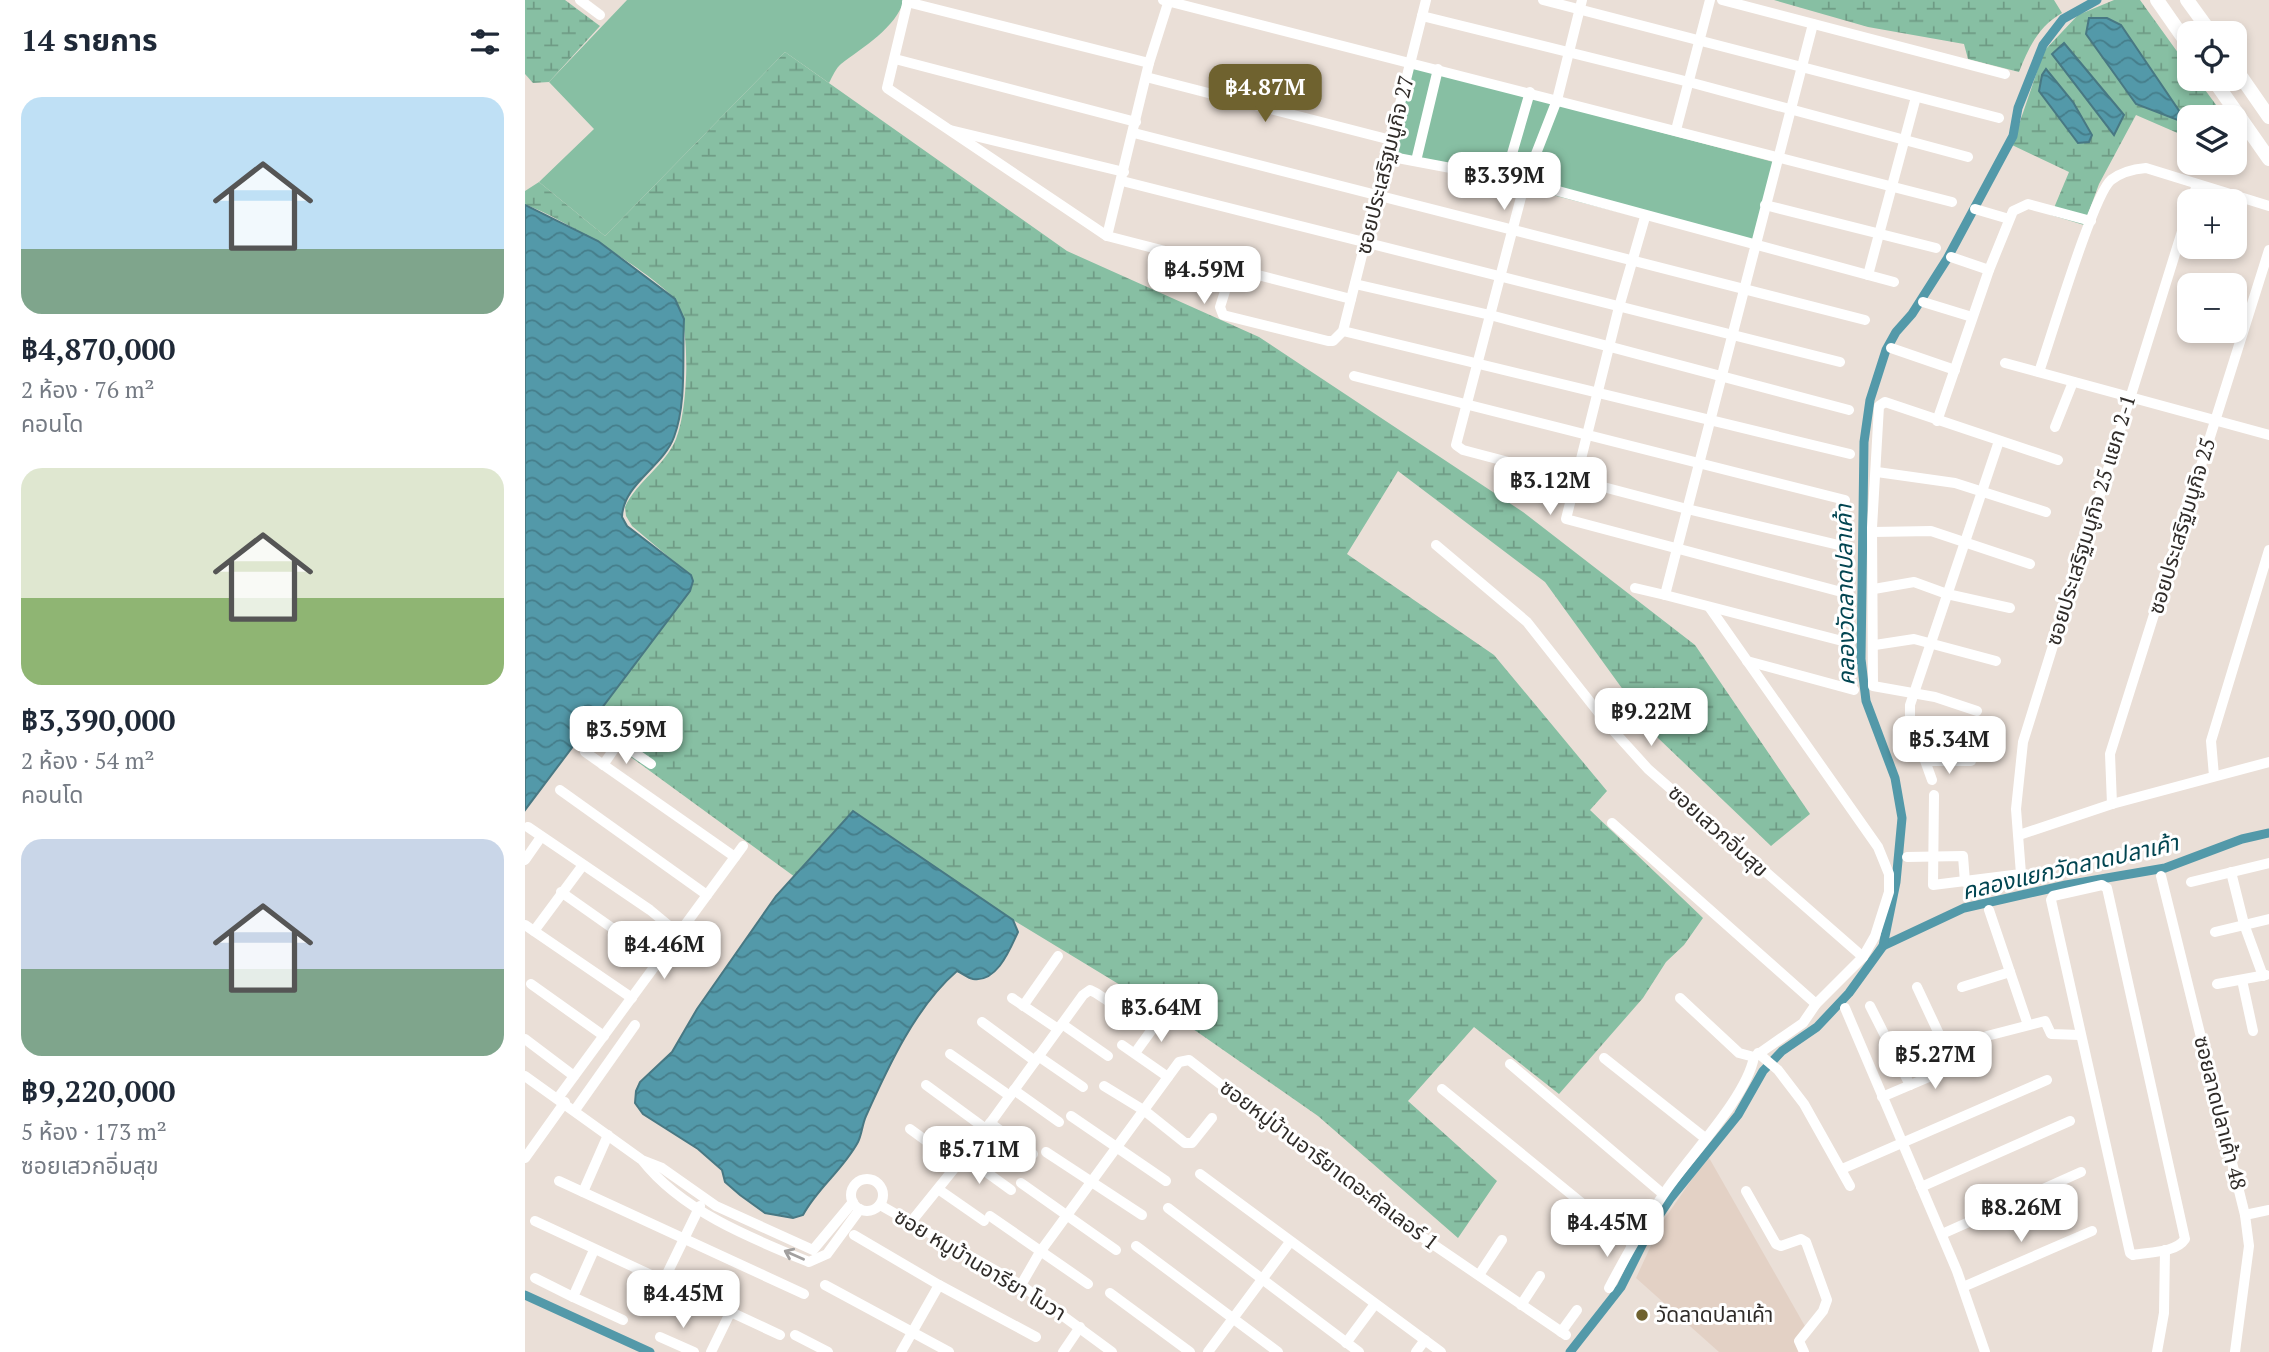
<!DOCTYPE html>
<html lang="th">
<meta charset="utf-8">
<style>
body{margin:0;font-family:"PT Serif","Noto Sans Thai",serif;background:#f2f2f3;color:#1f2937;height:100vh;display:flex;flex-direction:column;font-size:26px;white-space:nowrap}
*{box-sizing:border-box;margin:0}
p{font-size:23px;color:#747a83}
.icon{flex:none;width:38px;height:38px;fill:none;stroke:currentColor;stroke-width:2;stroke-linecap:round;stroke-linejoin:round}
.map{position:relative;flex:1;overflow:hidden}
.details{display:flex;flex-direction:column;background:#fff;width:525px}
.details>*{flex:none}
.fabs{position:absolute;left:1652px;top:21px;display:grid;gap:14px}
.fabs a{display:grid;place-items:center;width:70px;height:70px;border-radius:14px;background:#fff;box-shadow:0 4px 10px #0003;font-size:35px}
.price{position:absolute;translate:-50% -60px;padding:0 16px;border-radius:14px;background:#fff;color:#222;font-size:23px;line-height:46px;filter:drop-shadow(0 2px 4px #0008)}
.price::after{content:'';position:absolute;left:50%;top:42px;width:21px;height:16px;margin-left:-10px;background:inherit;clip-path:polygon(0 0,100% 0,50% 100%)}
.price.selected{background:#6f622f;color:#fff}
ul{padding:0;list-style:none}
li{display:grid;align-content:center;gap:14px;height:371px;padding:0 21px}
li span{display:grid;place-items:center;height:217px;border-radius:21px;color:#555}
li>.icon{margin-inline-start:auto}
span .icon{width:126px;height:126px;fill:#fffc;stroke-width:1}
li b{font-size:30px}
h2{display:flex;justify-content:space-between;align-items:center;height:84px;padding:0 21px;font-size:30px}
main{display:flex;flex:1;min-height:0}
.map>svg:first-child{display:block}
.built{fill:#e3d1c5}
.green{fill:#87bfa3}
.wetland{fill:url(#wetland-marsh)}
.water{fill:url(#water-waves);stroke:#487883;stroke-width:2}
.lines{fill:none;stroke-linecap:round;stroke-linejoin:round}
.canal{stroke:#5399a9;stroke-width:9}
.minor{stroke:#fff;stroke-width:10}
.major{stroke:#fff;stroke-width:14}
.oneway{stroke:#a2a09f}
.poi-dot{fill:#6f622f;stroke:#fff;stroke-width:2.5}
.labels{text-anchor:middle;stroke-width:6;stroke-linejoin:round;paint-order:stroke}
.street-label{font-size:21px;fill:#302c29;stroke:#fff}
.poi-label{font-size:21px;fill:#302c29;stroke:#fff;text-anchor:start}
.water-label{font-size:23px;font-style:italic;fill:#024551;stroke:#fff}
</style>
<main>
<section class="details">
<h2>14 รายการ<svg class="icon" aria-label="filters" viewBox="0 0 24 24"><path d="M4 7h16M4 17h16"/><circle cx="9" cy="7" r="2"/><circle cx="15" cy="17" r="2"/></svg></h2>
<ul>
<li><span style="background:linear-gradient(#bfe0f5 70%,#7fa58c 0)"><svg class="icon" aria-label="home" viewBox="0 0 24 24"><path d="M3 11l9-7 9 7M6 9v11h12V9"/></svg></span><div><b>฿4,870,000</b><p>2 ห้อง · 76 m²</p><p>คอนโด</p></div></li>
<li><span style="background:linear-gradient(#dfe7d0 60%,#8fb573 0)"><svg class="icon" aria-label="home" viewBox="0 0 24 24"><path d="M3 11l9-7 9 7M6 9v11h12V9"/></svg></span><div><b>฿3,390,000</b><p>2 ห้อง · 54 m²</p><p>คอนโด</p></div></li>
<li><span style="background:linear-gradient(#c9d6e8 60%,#7fa58c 0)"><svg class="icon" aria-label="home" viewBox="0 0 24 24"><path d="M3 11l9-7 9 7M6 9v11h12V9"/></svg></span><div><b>฿9,220,000</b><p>5 ห้อง · 173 m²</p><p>ซอยเสวกอิ่มสุข</p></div></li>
</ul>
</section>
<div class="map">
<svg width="1744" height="1352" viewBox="0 0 1744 1352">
<defs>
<pattern id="wetland-marsh" width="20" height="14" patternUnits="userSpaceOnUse" patternTransform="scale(1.75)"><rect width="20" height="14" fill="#87bfa3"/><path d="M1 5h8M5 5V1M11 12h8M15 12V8" fill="none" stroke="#6f9b85"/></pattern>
<pattern id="water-waves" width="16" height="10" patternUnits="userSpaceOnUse" patternTransform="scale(1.75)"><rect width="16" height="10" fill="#5399a9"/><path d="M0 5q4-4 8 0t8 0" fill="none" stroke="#457d8a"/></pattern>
</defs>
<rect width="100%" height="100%" fill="#eadfd7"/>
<!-- built -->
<path class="built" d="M1183,1156L1281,1328L1275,1352H1194L1111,1278L1136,1224Z"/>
<!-- green -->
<g class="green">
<path d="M102,0H379C371,28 338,47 316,64C311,68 307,77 304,83L260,52L80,236L14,182L69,129L24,82Z"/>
<path d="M888,67L1256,164L1234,248L867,154Z"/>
</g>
<!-- wetland -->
<g class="wetland">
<path d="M0,0H40L75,26L24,82L8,83L0,74Z"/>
<path d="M1249,0H1529L1537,13C1513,27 1504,47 1494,72L1443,59L1439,44L1343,27Z"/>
<path d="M1589,0H1615L1664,68V79H1672L1700,117H1664V138L1611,115L1574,184L1559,225L1526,215L1544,172L1487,145L1519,51L1553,15Z"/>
<path d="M260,52L542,251L734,337L998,512L1170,645L1285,814L1246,846L1133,738L1020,582L873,471L822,554L969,655L1082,791L1065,810L1178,918L1159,945L1141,962L1118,998L1034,1094L949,1027L883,1101L972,1181L933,1238L793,1116L671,1031L488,920L328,811L270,877L62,725L165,591L168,581L165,575L107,526L101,516L100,507C112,481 140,466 151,439C163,410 166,330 152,303C141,281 26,211 0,205V191L14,182L80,236Z"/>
</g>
<!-- water -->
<g class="water">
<path d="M1564,18H1582L1596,25L1663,124L1611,104L1561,34Z"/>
<path d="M1539,43L1599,115L1589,135L1527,54Z"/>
<path d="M1521,69L1548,102L1567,135L1564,142L1553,143L1514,91L1517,75Z"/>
<path d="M0,205L73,241L150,299L159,319C157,357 162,402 149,437C138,467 98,484 97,517L102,526L166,575L168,581L165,591L0,810Z"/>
<path d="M328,811L488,920L493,932C485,949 472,983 448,979C443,978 437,973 432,971C391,1006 363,1067 341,1116C337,1125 337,1134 333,1142C318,1170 293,1187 278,1215L268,1218L240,1213L215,1195L200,1182L197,1170L173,1149L118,1114L110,1103L111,1091L115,1082L147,1052L172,1009L251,896Z"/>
</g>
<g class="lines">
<!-- canal -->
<g class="canal">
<path d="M1358,946L1439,908L1541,885L1640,868L1717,839L1744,833"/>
<path d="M0,1295L125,1352"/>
<path d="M1045,1352L1096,1287L1125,1229L1145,1199L1213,1115L1238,1071L1257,1051L1292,1027L1324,993L1358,946L1371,882L1377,818L1370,778L1341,701L1336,659L1339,442L1345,400L1361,350L1371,332L1387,314L1422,259L1488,136L1493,108L1518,45L1538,19L1572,0"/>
</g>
<!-- minor -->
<g class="minor">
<path d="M55,0L75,15"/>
<path d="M383,0L362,88L582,236L826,299"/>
<path d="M638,0L1427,202"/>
<path d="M1018,0L1474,118"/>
<path d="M1057,0L1032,100L1000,182L931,445L938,450L1162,509L1322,547"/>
<path d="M1197,0L1480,74"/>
<path d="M382,2L624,63"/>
<path d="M897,16L1164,82L1443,157"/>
<path d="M1288,24L1140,595L1325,643"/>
<path d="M370,59L611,122"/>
<path d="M621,77L866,140"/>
<path d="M425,130L599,172"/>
<path d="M1151,130L1185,0"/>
<path d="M609,133L1340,320"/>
<path d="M862,156L1000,182L1369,282"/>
<path d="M891,161L913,69"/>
<path d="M980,178L1005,92"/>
<path d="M597,181L1315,362"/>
<path d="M1667,201L1672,184"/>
<path d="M1240,205L1411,248"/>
<path d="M1450,209L1484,219"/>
<path d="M1120,217L1094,307L1041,519L1324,594"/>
<path d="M582,236L624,63L644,0"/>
<path d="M1426,257L1464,270"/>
<path d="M707,269L695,307L698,315L803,341H808L818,331L901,0"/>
<path d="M1343,275L1391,97"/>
<path d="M830,284L965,315L1324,410"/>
<path d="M1398,302L1447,317"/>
<path d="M818,331L1325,454"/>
<path d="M1366,348L1430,370"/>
<path d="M1480,363L1744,435"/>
<path d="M1514,372C1525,341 1568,195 1586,180C1595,173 1609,169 1621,168L1744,206"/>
<path d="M829,376L1320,500"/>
<path d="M1412,421L1464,270L1488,211L1503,204L1566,221"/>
<path d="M1530,427L1548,382"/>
<path d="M1352,472L1430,483L1521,512"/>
<path d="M1348,532L1406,531L1505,564"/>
<path d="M911,545L1002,622L1085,727L1123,769L1338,957"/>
<path d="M1110,588L1140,595"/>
<path d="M1349,589L1389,582L1422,594L1485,608"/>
<path d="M1350,645L1389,639L1471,661"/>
<path d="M1222,661L1329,690"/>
<path d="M1452,711L1410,697L1348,686L1347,528L1354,406L1360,402L1533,460"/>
<path d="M94,742L126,764"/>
<path d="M60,752L210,857"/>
<path d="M1402,761H1446"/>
<path d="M78,765L107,723L140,744"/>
<path d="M1689,776L1686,741L1744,550"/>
<path d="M1407,780L1385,719V705L1474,441"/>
<path d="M35,790L182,895"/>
<path d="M1409,795L1408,885L1496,874L1491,809L1498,742L1664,209"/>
<path d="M1587,804L1585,754L1744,250"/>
<path d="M1087,823L1291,1004"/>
<path d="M3,827L125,910L154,934"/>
<path d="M1494,835L1587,804L1744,762"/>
<path d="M1382,857L1438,856L1440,882"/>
<path d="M0,860L16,837"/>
<path d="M1706,872L1719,924L1738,976"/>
<path d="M1636,876L1720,1215L1724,1246L1710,1352"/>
<path d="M1666,882L1744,863"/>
<path d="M1577,885L1582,888L1660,1239C1651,1253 1624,1252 1608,1255L1605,1253L1526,900L1528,896Z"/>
<path d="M36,892L134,961"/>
<path d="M1464,910L1503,1025"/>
<path d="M0,925L107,998"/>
<path d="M9,931L58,865"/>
<path d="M1690,932L1744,919"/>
<path d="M1717,980L1728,1031"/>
<path d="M6,984L79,1036"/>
<path d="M1692,984L1741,975"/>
<path d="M1392,987L1429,1066"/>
<path d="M1437,987L1485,972"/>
<path d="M487,998L533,1029"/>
<path d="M1155,998L1214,1053L1229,1057L1278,1023L1291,1004L1338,957L1350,936L1364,892V874L1353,847L1185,608"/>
<path d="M498,1006L533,956"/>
<path d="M1345,1006L1385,1085"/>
<path d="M1320,1008L1432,1271L1460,1352"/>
<path d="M457,1022L510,1061"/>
<path d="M537,1024L583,1056"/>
<path d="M1462,1036L1520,1021L1526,1034L1555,1035"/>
<path d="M0,1039L49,1076"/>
<path d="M597,1045L643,1077"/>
<path d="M610,1053L636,1017"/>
<path d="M1233,1053L1253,1070L1279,1104L1325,1186"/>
<path d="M425,1054L485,1096"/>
<path d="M513,1056L558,1087"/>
<path d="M1079,1058L1180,1138"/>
<path d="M985,1064L1138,1194"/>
<path d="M0,1076L117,1160C157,1211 225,1238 284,1262L302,1254L335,1209"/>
<path d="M401,1085L461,1129"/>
<path d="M579,1086L620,1111L660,1143H667L687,1118"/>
<path d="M917,1089L1107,1244"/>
<path d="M489,1090L534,1122"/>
<path d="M1357,1097L1451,1057"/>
<path d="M33,1098L218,846"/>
<path d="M50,1110L110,1025"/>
<path d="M546,1116L641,1181"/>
<path d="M465,1123L508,1154"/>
<path d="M385,1129L433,1164"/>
<path d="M521,1152L617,1215"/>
<path d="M439,1156L486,1190"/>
<path d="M0,1158L40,1102"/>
<path d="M119,1161L137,1168L191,1206L288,1250L328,1202"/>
<path d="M1317,1169L1522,1080"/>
<path d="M675,1174L916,1352"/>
<circle cx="342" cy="1195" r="16"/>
<path d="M34,1181L279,1294"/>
<path d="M496,1183L591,1250"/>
<path d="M1396,1187L1545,1121"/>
<path d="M413,1189L459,1221"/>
<path d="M1221,1191L1251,1244L1256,1246L1276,1239L1281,1242L1302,1300L1298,1311L1274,1341L1279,1352"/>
<path d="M58,1192L83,1135"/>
<path d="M355,1205L496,1285L587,1352"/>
<path d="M643,1208L834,1352"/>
<path d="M1720,1215L1744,1210"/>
<path d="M465,1216L563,1284"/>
<path d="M10,1221L255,1335"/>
<path d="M386,1222L461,1129L558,995L565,990L571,993L612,1020"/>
<path d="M1417,1234L1556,1172"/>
<path d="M329,1235L414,1285L376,1352"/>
<path d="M611,1246L753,1352"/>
<path d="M69,1250L48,1297L98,1320"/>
<path d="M954,1275L977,1240"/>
<path d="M10,1278L48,1297"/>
<path d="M138,1282L175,1206"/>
<path d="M300,1285L424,1352"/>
<path d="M414,1285L511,1337"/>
<path d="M496,1285L515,1252L654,1062L664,1060L865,1215L1041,1335"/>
<path d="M1438,1287L1567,1231"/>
<path d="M1084,1288C1101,1256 1118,1225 1138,1195C1162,1158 1221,1099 1229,1057"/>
<path d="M585,1293L665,1352"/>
<path d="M996,1305L1015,1276"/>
<path d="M1036,1332L1052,1310"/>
<path d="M270,1335L303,1352"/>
<path d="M135,1337L169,1352"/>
<path d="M821,1343L850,1304"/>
<path d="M186,1352L205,1313"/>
<path d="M538,1352L555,1327"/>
<path d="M683,1352L765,1242"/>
<path d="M891,1352L900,1340"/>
<path d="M1632,1352L1639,1313L1640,1250"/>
</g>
<!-- major -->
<g class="major">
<path d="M1632,0L1664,46"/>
<path d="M1662,0L1686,33"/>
<path d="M1710,68L1744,117"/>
<path d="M1688,79L1744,159"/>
</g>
</g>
<!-- one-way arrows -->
<defs><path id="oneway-shaft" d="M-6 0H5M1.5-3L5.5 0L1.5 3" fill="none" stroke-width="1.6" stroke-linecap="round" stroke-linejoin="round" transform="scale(1.75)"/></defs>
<use class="oneway" href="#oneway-shaft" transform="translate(269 1255) rotate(-156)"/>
<!-- markers -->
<circle class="poi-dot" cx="1117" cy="1315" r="7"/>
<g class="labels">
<!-- street labels -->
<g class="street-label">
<text transform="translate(860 165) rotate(-76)" y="7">ซอยประเสริฐมนูกิจ 27</text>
<text transform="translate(1566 520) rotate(-73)" y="7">ซอยประเสริฐมนูกิจ 25 แยก 2-1</text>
<text transform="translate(1657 526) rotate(-73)" y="7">ซอยประเสริฐมนูกิจ 25</text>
<text transform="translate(1193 831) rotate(42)" y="7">ซอยเสวกอิ่มสุข</text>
<text transform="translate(1695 1113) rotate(76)" y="7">ซอยลาดปลาเค้า 48</text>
<text transform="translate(804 1165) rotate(37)" y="7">ซอยหมู่บ้านอารียาเดอะคัลเลอร์ 1</text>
<text transform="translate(455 1265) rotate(31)" y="7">ซอย หมูบ้านอารียา โมวา</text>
</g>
<!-- poi labels -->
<g class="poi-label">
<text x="1131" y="1322">วัดลาดปลาเค้า</text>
</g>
<!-- water labels -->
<g class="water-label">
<text transform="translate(1320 595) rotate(-91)" y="8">คลองวัดลาดปลาเค้า</text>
<text transform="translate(1545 867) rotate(-13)" y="8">คลองแยกวัดลาดปลาเค้า</text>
</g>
</g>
</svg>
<div class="fabs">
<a><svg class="icon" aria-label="locate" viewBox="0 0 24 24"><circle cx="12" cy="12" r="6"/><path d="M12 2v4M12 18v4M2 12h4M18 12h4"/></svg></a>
<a><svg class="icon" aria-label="layers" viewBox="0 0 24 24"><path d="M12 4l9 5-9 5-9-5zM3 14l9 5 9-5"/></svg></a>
<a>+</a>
<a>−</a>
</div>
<b class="price selected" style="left:740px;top:124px">฿4.87M</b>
<b class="price" style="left:979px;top:212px">฿3.39M</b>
<b class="price" style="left:679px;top:306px">฿4.59M</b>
<b class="price" style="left:1025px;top:517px">฿3.12M</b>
<b class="price" style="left:1126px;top:748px">฿9.22M</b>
<b class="price" style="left:101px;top:766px">฿3.59M</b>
<b class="price" style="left:1424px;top:776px">฿5.34M</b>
<b class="price" style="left:139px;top:981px">฿4.46M</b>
<b class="price" style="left:636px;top:1044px">฿3.64M</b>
<b class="price" style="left:1410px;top:1091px">฿5.27M</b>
<b class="price" style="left:454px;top:1186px">฿5.71M</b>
<b class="price" style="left:1496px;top:1244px">฿8.26M</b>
<b class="price" style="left:1082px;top:1259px">฿4.45M</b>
<b class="price" style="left:158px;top:1330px">฿4.45M</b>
</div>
</main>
